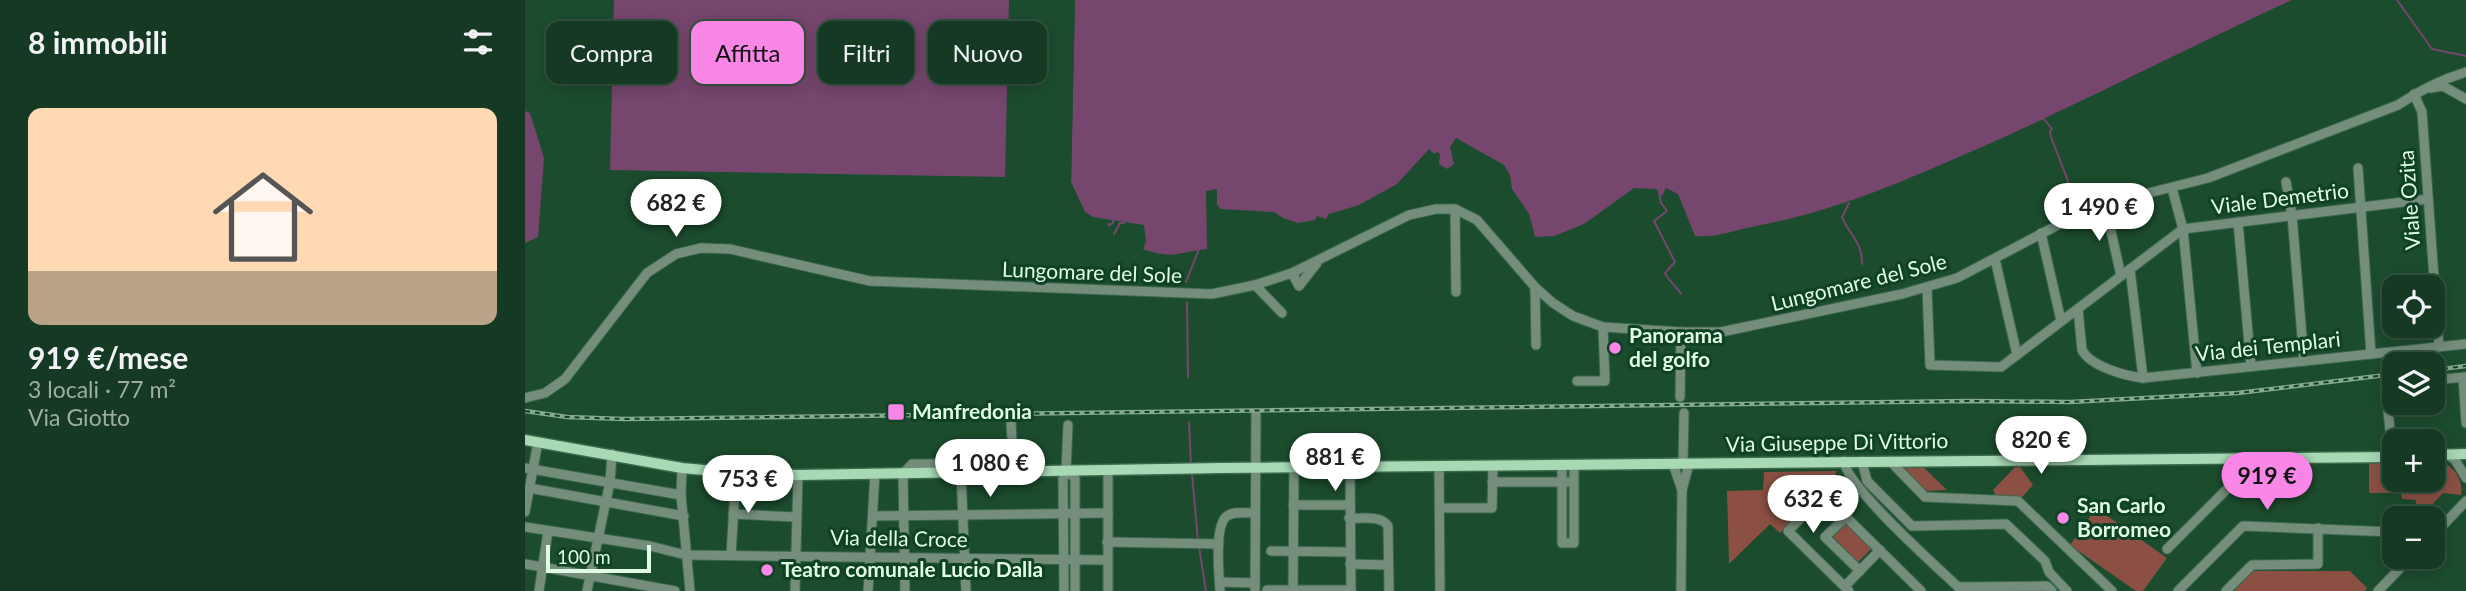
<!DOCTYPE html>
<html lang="it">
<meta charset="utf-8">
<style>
body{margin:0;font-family:Lato,sans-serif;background:#22442f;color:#f1f3f6;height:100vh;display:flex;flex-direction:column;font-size:26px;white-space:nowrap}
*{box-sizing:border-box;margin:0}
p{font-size:23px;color:#9daca5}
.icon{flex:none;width:38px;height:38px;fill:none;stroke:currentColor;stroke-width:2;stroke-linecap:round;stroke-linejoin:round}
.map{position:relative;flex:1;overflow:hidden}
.drawer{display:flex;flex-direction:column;background:#153922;width:525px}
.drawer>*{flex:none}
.top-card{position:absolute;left:21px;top:21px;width:665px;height:63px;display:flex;gap:14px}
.fabs{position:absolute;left:1857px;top:275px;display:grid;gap:14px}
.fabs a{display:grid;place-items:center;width:63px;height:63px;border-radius:14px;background:#153922;box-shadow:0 4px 18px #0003,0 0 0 2px #345340;font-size:35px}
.scale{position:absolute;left:21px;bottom:18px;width:105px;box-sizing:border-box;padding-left:7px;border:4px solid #e1fbe7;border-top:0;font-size:19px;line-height:24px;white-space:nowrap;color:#e1fbe7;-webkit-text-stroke:5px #0f4124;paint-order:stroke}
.price{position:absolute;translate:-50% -60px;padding:0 16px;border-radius:24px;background:#fff;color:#222;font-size:23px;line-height:46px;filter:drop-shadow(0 2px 4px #0008)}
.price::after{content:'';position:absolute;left:50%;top:42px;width:21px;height:16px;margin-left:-10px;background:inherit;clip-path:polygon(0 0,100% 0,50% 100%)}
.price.selected{background:#fa87e8;color:#111}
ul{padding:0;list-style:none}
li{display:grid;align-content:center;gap:14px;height:371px;padding:0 28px}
li span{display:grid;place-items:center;height:217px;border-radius:14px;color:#555}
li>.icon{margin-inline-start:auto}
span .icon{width:126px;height:126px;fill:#fffc;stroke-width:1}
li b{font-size:30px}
h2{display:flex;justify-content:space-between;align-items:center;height:84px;padding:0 28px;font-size:30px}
.chip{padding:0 24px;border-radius:14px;background:#153922;box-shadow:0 4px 18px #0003,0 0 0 2px #345340;font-size:24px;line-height:63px}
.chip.selected{background:#fa87e8;color:#111}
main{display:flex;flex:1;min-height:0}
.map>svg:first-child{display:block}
.green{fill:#8b5043}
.water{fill:#76466e}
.pier{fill:#1c4c2e}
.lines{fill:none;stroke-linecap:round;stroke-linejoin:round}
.stream{stroke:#76466e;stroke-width:2}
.minor-casing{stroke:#3c684c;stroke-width:11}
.major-casing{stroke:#3c684c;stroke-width:13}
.minor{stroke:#758e7c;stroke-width:9}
.major{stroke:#a7d9b5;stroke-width:10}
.rail-casing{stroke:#86aa91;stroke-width:4.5}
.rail{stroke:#0f4124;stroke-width:2;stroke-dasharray:5;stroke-linecap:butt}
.poi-dot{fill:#fa87e8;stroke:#0f4124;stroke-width:2.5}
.labels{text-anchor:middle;stroke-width:6;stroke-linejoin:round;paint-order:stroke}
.street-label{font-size:21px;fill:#e1fbe7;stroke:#0f4124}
.poi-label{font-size:21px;font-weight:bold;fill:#e1fbe7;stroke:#0f4124;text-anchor:start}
</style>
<main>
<section class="drawer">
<h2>8 immobili<svg class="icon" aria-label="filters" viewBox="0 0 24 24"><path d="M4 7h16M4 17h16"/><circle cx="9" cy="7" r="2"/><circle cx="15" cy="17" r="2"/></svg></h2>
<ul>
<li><span style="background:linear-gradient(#ffd9b3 75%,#b9a48a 0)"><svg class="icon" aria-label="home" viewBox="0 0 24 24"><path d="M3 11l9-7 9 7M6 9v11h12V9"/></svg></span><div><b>919 €/mese</b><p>3 locali · 77 m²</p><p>Via Giotto</p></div></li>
</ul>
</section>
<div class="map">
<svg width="1941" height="591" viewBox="0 0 1941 591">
<rect width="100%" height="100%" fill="#1c4c2e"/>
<!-- green -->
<g class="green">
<path d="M1916,461C1930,469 1938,478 1936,495L1918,493L1905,507L1906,518H1899V513H1891V500L1877,499L1876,493H1844V463H1869V480H1908V462Z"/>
<path d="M1373,464L1396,465L1422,490L1399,491Z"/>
<path d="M1493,464L1508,485L1497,497L1471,496L1468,490Z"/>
<path d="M1312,471L1306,481L1255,533L1245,524L1204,564L1202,491L1238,490L1239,472Z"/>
<path d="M1571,508L1642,558L1618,591H1611L1545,545Z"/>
<path d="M1322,523L1347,548L1333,562L1308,537Z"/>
<path d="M1728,571H1825L1842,588L1839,591H1709Z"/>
</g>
<!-- water -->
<g class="water">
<path d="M89,0H484L480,177L85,170Z"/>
<path d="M550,0H1767C1653,52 1542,111 1427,160C1360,189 1304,212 1231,226C1210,230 1192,238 1170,236L1153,194L1141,188L1137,196L1131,189L1109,188L1059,224L1029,236L1010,237L1004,214L987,189L985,175L979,165L931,138L925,147L929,164L922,169L914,164L915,154L912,152L909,154L904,149L872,184L834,205L804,214L801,219L792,216L790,220L773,223L758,218L749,212L696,209L692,205V189L681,191L682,249C654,252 648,260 618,249L621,242L619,225L568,217L560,212L546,182Z"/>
<path d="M0,111L5,113L19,158L13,237L0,243Z"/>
</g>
<!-- pier -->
<path class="pier" d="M546,0H550L546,182L560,216L552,204L543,182Z"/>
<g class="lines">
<!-- stream -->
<g class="stream">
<path d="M1872,0L1907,49L1941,56"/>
<path d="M1519,119L1527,129L1525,131L1526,137L1543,181L1546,198"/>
<path d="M1134,193L1136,203L1142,211L1129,221L1150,262L1140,273C1143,281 1151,285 1156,294"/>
<path d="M1324,203L1317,217C1325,236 1337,241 1337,264"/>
<path d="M583,224L585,225L588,223V220"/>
<path d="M589,234L595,223H599"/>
<path d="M661,282L674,249"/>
<path d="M662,302L663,377"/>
<path d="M664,422L666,465"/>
<path d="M667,474L673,541"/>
<path d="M674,547L681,591"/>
</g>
<!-- minor casing -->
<g class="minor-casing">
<g id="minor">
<path d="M1906,88L1918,86L1941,99"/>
<path d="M1889,94L1897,112L1914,347"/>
<path d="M1833,168L1846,354"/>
<path d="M1761,182L1767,215L1779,361"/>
<path d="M1647,188L1658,229L1672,373"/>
<path d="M1580,204L1596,276"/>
<path d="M930,209L931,292"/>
<path d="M1713,222L1726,366"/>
<path d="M1516,233L1536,321"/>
<path d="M1470,259L1492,355"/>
<path d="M1605,269L1618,378"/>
<path d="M767,273L774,286L792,263"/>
<path d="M730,285L757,313"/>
<path d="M1010,287L1011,345"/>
<path d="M1402,288L1405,365L1476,367L1658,229L1903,199"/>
<path d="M1553,309L1557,350C1565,366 1600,376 1618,378L1941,344"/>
<path d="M1938,377L1941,423"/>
<path d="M1908,380L1941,377"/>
<path d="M1052,381H1080L1078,327"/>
<path d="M1155,397L1156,332"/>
<path d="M0,398L20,393L40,379L122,273L151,254L176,248L205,249L345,281L687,294L730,285L767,273L884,215L911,209H930L952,220L1010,287L1028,303L1048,316L1078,327L1156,332H1196L1377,294L1432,278L1556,213L1580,204L1683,178L1873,105C1895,90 1915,80 1941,72"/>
<path d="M486,423L489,472"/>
<path d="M1922,454L1930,460L1941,478"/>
<path d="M1868,457L1860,384L1869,383"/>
<path d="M1319,461C1321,486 1411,566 1433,587L1522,586L1527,591"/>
<path d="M1337,461L1342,481L1387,526L1481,524L1520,561L1524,572L1542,591"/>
<path d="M1365,461L1400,497L1493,501L1587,591"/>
<path d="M1148,464L1157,490"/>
<path d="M1158,464L1159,413"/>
<path d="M914,466L915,591"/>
<path d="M1037,466V543H1049V466"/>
<path d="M0,468L156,495"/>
<path d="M157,468L156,495L165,591"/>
<path d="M825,468L826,591"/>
<path d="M541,471L550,478V591"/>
<path d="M967,482H1043"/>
<path d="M4,488L159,516"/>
<path d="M768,505H824"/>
<path d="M915,508H967L968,466"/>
<path d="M0,512L13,442"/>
<path d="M208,514L271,517"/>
<path d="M348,516L583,513"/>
<path d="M824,518C837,519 856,515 863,526L864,591"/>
<path d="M0,527L125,546L161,555L582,560"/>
<path d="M1908,536L1941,501"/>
<path d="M582,542L694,544"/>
<path d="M1642,549L1703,488H1775V458"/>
<path d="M746,551L825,552"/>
<path d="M206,555L211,473"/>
<path d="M0,564L150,591"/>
<path d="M825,564L863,565"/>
<path d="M1335,571L1300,537L1321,517L1396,591"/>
<path d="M695,582L730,583"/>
<path d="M1320,586L1355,550"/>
<path d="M742,590H826"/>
<path d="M14,591L23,531"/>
<path d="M62,591L85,482L87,454"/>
<path d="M270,591L273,475"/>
<path d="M343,591L350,473"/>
<path d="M380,591L378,474L387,464H426L436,473L441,591"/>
<path d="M539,591L538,479L541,471L543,425"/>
<path d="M583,591V471"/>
<path d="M695,591C694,576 689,525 702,516C709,511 721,513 729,513"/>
<path d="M730,591L731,414"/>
<path d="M768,591L769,468"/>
<path d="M1156,591L1157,490L1164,464"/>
<path d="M1324,591L1263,531L1309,485L1329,481"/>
<path d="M1653,591L1718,526L1869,532"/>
<path d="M1701,591L1727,565L1793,564V528"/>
<path d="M1853,591L1887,556"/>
</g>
</g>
<!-- major casing -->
<g class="major-casing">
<g id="major">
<path d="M0,440L157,468L211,473L273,475L696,468L1869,457"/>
<path d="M1908,455L1941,454"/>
</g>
</g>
<!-- minor -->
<use href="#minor" class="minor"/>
<!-- major -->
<use href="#major" class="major"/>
<!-- rail casing -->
<g class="rail-casing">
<g id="rail">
<path d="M1908,370L1941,366"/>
<path d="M0,411L42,417L99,419L1444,401L1545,402L1713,393L1869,374"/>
</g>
</g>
<!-- rail -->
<use href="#rail" class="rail"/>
</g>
<!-- markers -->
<g class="poi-dot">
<circle cx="1090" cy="348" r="7"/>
<rect x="362" y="403" width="18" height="18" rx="3.5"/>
<circle cx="1538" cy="518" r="7"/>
<circle cx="242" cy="570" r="7"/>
</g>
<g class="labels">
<!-- street labels -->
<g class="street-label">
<text transform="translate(1755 199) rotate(-7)" y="7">Viale Demetrio</text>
<text transform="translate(1885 200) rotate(-94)" y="7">Viale Ozita</text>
<text transform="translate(567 273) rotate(2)" y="7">Lungomare del Sole</text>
<text transform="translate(1334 283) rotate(-14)" y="7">Lungomare del Sole</text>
<text transform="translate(1743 347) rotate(-6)" y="7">Via dei Templari</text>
<text transform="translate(1312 443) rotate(-1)" y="7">Via Giuseppe Di Vittorio</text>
<text transform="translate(374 539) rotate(1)" y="7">Via della Croce</text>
</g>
<!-- poi labels -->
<g class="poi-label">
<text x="1104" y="343">Panorama<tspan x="1104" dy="24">del golfo</tspan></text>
<text x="387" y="419">Manfredonia</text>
<text x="1552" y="513">San Carlo<tspan x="1552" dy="24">Borromeo</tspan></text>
<text x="256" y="577">Teatro comunale Lucio Dalla</text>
</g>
</g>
</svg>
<div class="fabs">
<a><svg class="icon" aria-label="locate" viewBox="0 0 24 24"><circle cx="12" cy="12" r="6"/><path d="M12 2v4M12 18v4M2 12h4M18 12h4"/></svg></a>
<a><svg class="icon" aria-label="layers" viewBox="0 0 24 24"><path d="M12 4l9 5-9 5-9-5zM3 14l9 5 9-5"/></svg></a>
<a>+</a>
<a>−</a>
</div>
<div class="scale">100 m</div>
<b class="price" style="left:151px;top:239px">682 €</b>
<b class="price" style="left:1574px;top:243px">1 490 €</b>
<b class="price" style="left:1516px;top:476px">820 €</b>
<b class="price" style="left:810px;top:493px">881 €</b>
<b class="price" style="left:465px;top:499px">1 080 €</b>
<b class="price selected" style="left:1742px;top:512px">919 €</b>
<b class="price" style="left:223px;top:515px">753 €</b>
<b class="price" style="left:1288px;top:535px">632 €</b>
<div class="top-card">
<a class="chip">Compra</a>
<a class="chip selected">Affitta</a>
<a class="chip">Filtri</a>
<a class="chip">Nuovo</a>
</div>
</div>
</main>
